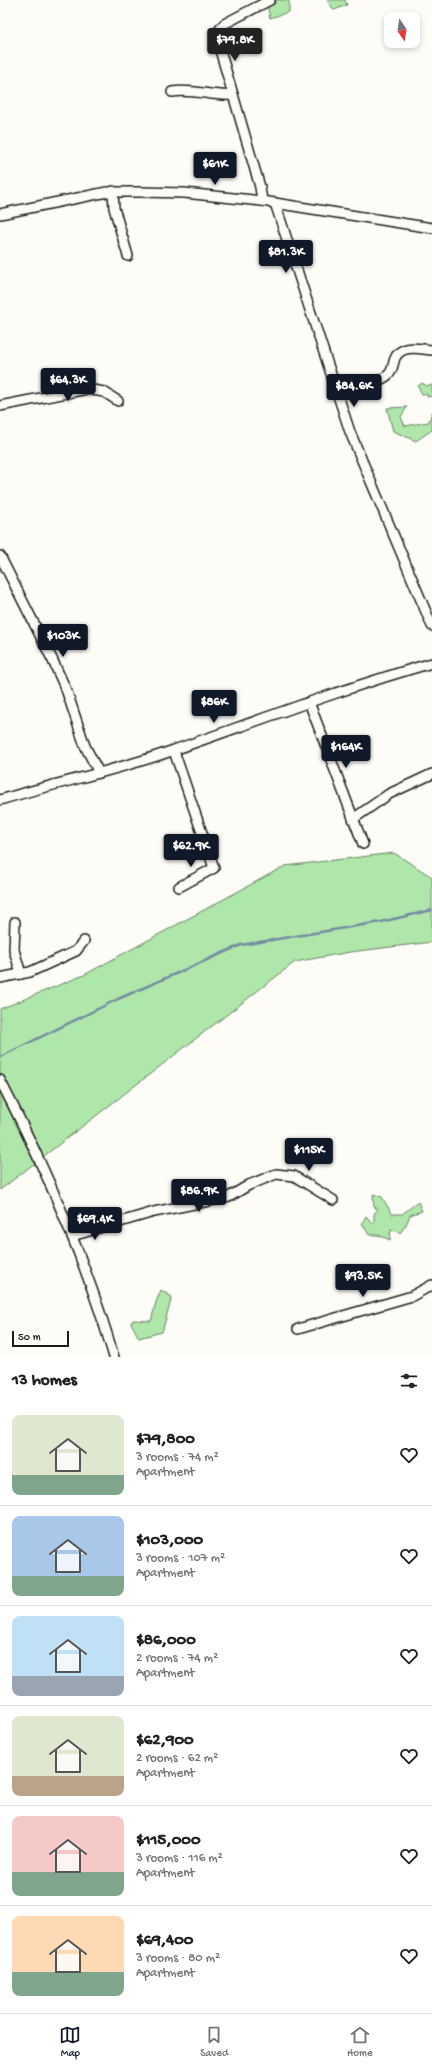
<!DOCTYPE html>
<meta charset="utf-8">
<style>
body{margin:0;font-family:"Gochi Hand",sans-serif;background:#f6f6f6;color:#202124;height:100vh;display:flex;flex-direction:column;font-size:15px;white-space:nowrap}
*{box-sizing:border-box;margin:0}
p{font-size:13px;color:#757577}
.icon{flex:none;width:22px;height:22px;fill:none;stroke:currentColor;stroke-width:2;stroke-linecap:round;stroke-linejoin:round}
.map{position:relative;height:1357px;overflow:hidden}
.sheet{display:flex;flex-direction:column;background:#fff;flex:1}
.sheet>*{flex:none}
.needle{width:26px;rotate:167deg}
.tools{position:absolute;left:384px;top:12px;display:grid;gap:8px}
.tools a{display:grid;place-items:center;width:36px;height:36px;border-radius:8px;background:#fff;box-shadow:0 2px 6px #0003;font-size:20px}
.scale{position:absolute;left:12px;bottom:10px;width:57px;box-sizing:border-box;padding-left:4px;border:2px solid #1c1c1c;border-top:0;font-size:11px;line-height:14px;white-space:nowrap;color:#1c1c1c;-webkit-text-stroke:3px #fdfcf7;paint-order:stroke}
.price{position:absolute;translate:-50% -34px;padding:0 9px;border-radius:4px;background:#111827;color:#fff;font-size:13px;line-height:26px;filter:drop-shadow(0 1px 2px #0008)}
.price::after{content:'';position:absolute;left:50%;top:24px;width:12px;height:9px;margin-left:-6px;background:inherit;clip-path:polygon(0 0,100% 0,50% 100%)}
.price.active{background:#222;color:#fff}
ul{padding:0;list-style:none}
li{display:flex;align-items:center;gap:12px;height:100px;padding:0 12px}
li+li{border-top:1px solid #e0e0e0}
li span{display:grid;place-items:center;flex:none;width:112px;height:80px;border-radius:8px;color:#555}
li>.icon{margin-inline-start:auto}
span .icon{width:48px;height:48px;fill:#fffc;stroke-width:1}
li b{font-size:17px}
h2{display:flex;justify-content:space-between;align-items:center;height:48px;padding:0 12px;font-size:17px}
.tabs{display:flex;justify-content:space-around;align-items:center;height:56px;border-top:1px solid #e0e0e0;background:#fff;font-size:11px;color:#757577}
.tabs a{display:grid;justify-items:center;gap:2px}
.tabs .active{color:#111827}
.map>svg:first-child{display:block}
.green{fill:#afe7aa;stroke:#668263}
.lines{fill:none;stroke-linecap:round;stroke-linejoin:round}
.stream{stroke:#748aa0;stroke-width:2.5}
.street-casing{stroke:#1c1c1c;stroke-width:12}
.street{stroke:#fdfcf7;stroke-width:9}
</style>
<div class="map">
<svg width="432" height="1357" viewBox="0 0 432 1357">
<rect width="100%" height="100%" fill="#fdfcf7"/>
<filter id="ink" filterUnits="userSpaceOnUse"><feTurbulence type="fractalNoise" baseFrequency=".025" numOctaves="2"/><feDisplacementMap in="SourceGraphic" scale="8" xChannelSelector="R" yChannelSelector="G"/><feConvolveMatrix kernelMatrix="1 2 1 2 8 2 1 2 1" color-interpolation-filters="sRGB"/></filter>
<g filter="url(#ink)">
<!-- green -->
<g class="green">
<path d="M266,0H289V12L270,18Z"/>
<path d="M327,0H345L347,5L334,10Z"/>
<path d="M422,383L427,386L432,385V396L427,397V394H422L418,386Z"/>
<path d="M407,407L401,417L405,426L429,422L432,412V430L416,441L393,431L387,408Z"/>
<path d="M394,853L432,877V942L350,952L295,962L0,1190V1009L84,975L285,866Z"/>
<path d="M373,1194L382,1197L392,1214H402L418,1202L422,1211L410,1215L406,1225L400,1233L391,1229L390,1240L378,1235H369L362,1223L366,1216L372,1223L374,1222V1214L378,1209L374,1207Z"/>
<path d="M161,1290L172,1297L162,1332L139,1338L131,1323L133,1320L151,1321L156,1302Z"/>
</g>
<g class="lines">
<!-- stream -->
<path class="stream" d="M0,1057L118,999L241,945L381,922L432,910"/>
<!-- street casing -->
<g class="street-casing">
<g id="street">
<path d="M172,92C192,88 213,97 233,95"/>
<path d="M113,191L114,208L128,256"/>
<path d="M262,201L260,187L220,50L217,33L224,24L270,0"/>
<path d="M275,203L350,432L432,626"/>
<path d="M0,214L107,192H141L184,193L262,201L432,228"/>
<path d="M337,390C350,387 378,384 388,375C392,372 393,366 394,361C399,343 419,349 432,350"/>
<path d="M0,406L87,389L104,392L118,401"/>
<path d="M0,556L53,661L67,692L85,746L99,773"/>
<path d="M309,702L363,844"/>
<path d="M174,751L214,868L179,887"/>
<path d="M0,800C58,782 117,771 174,750C260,720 344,688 432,663"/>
<path d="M353,819L389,794L432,774"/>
<path d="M15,922L14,950L21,974"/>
<path d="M0,978L30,972L76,951L84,941"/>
<path d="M0,1080C46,1169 86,1261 114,1357"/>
<path d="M72,1236L154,1212L229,1197L249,1185L276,1174L294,1176L333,1200"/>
<path d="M298,1329L412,1296L432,1285"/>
</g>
</g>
<!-- street -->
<use href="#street" class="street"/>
</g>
</g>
</svg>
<div class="tools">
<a><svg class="needle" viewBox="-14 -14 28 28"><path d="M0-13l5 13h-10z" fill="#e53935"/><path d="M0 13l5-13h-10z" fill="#757577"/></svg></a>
</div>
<div class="scale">50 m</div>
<b class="price active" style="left:235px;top:62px">$79.8K</b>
<b class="price" style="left:215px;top:186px">$61K</b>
<b class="price" style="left:286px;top:274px">$81.3K</b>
<b class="price" style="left:68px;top:402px">$64.3K</b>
<b class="price" style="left:354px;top:408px">$84.6K</b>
<b class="price" style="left:63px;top:658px">$103K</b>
<b class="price" style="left:214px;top:724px">$86K</b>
<b class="price" style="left:346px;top:769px">$164K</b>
<b class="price" style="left:191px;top:868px">$62.9K</b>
<b class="price" style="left:309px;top:1172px">$115K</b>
<b class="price" style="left:199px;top:1213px">$86.9K</b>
<b class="price" style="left:95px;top:1241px">$69.4K</b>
<b class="price" style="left:363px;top:1298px">$93.5K</b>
</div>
<section class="sheet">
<h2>13 homes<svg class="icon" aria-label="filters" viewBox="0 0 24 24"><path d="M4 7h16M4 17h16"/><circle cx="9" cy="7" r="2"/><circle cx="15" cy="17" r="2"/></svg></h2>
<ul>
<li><span style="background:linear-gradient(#dfe7d0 75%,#7fa58c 0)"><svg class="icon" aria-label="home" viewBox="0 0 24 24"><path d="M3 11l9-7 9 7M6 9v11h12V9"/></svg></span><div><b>$79,800</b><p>3 rooms · 74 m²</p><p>Apartment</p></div><svg class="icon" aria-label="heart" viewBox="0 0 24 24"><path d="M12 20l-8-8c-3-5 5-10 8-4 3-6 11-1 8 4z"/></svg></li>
<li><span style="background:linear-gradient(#a9c7e8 75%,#7fa58c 0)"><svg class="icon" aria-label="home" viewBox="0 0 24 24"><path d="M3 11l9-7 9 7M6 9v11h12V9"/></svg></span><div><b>$103,000</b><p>3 rooms · 107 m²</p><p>Apartment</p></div><svg class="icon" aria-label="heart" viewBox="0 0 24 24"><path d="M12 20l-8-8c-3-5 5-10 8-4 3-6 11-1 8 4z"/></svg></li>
<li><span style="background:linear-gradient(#bfe0f5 75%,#9aa5b1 0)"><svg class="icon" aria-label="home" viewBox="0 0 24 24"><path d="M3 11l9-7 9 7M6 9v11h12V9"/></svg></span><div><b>$86,000</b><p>2 rooms · 74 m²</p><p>Apartment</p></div><svg class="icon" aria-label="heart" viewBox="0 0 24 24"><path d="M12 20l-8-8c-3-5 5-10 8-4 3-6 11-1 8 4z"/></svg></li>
<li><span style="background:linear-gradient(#dfe7d0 75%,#b9a48a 0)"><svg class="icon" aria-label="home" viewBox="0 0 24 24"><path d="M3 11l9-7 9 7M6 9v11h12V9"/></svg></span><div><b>$62,900</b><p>2 rooms · 62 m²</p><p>Apartment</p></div><svg class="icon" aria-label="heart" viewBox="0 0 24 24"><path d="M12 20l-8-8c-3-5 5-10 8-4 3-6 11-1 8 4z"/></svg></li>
<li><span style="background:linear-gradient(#f6c9c9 70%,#7fa58c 0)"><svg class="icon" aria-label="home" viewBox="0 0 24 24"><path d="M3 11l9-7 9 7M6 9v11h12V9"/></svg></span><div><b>$115,000</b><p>3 rooms · 116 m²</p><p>Apartment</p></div><svg class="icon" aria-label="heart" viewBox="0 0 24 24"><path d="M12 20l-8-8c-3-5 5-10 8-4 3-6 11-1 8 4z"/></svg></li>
<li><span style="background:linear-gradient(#ffd9b3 70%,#7fa58c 0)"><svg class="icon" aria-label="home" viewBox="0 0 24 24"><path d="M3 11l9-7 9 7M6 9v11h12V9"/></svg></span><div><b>$69,400</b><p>3 rooms · 80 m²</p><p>Apartment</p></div><svg class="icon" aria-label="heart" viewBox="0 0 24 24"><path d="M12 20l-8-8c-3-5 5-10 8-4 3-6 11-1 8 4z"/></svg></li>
</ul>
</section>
<nav class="tabs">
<a class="active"><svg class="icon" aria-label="map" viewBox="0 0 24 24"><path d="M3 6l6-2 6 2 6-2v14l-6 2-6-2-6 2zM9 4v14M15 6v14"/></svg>Map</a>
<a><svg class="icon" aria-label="saved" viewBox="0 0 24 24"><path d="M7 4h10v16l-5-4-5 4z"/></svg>Saved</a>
<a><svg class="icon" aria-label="home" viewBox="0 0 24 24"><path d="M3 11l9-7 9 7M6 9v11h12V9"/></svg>Home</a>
</nav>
